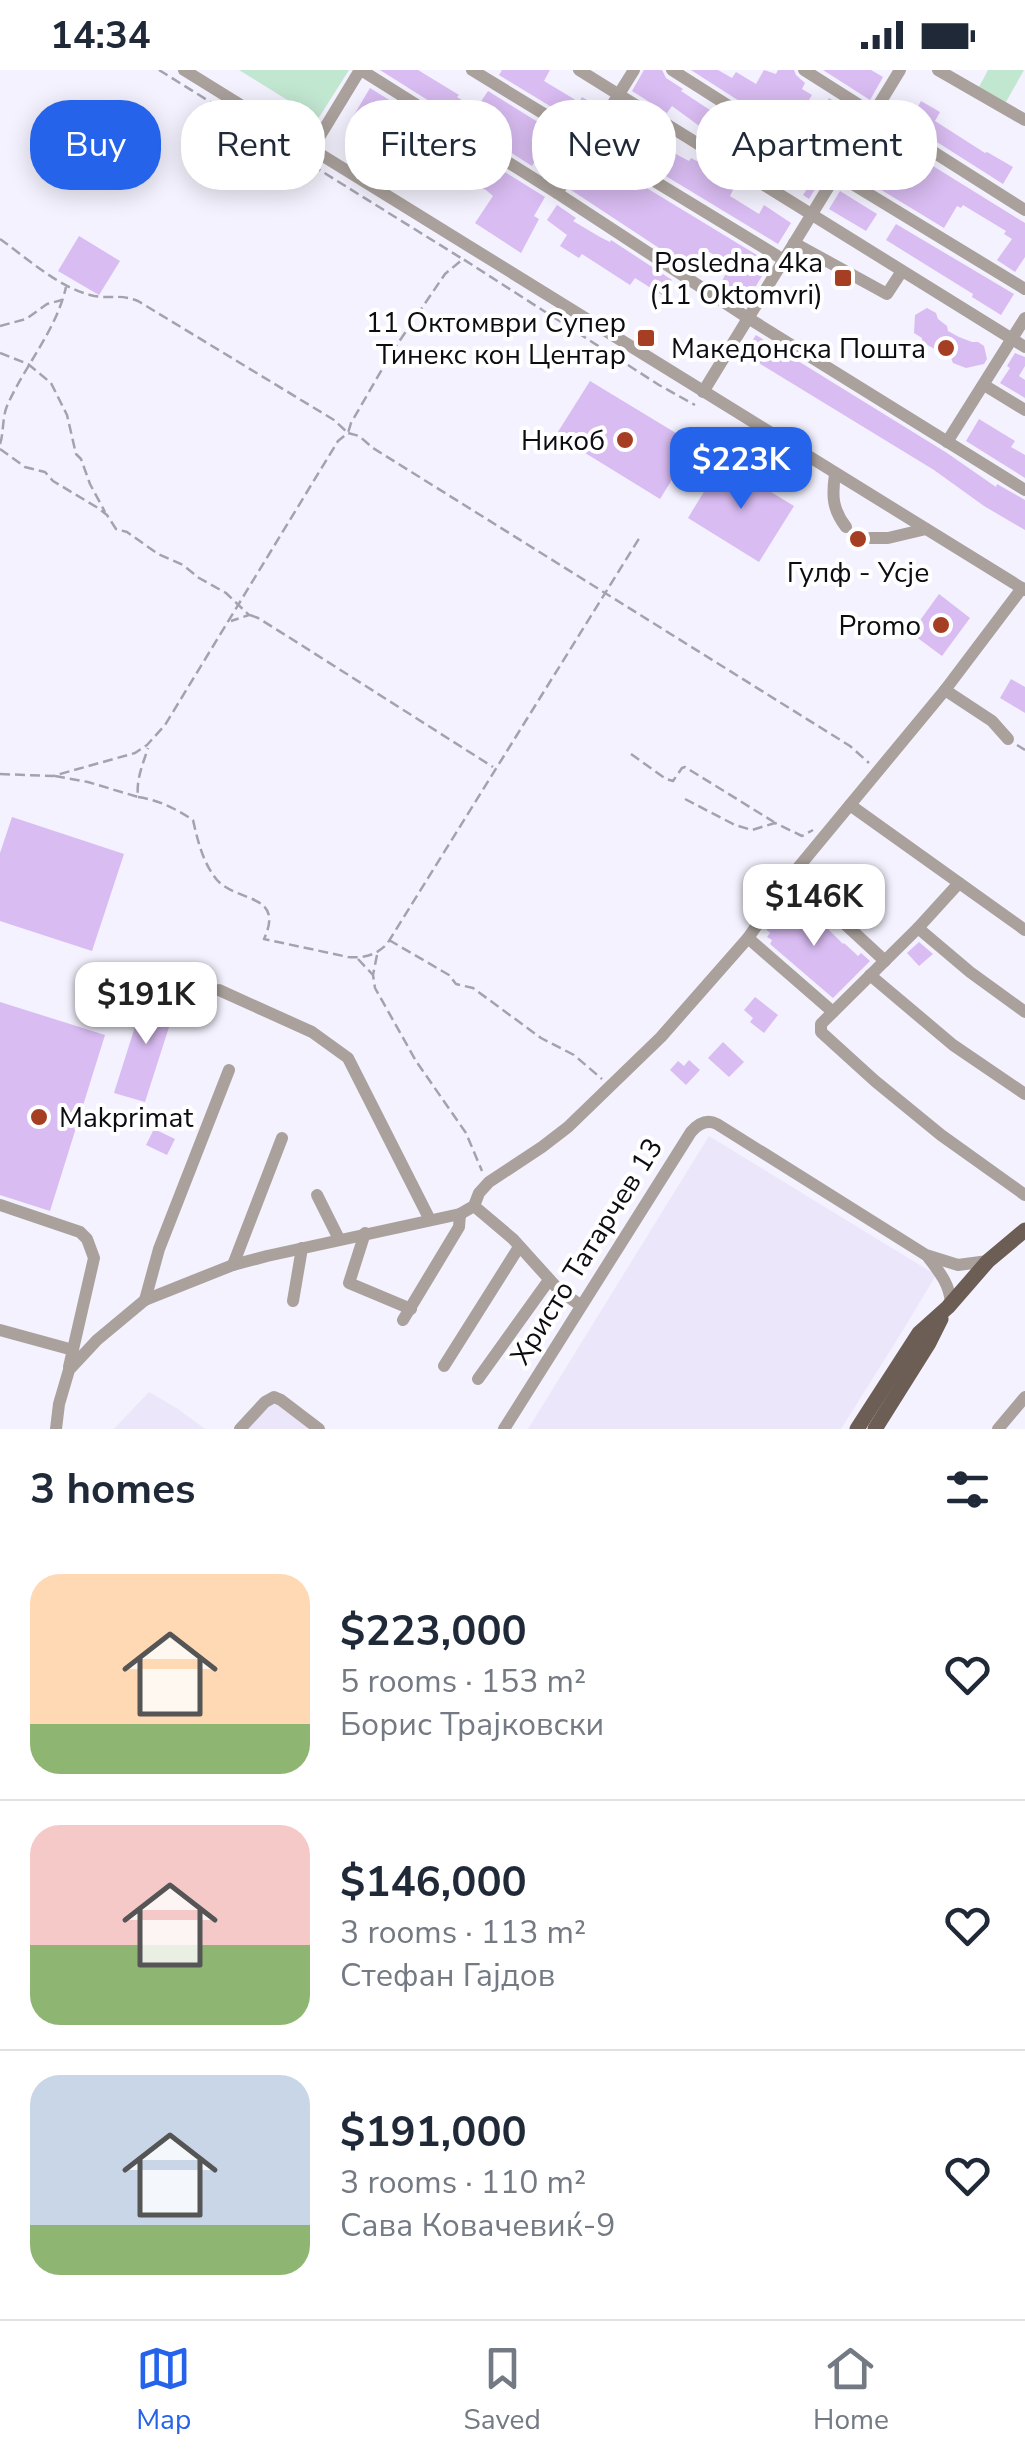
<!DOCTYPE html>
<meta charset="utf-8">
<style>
body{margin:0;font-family:"Nunito Sans",sans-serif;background:#f6f6f7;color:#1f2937;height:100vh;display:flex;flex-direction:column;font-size:38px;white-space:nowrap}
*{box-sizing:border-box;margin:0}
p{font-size:32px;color:#747a83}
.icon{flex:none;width:55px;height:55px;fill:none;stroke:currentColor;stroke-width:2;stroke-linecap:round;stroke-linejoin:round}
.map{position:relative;height:1359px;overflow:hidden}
.details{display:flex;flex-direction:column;background:#fff;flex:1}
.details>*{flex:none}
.top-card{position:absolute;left:30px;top:30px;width:965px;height:90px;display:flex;gap:20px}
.price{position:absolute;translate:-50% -85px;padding:0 22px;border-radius:20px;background:#fff;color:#222;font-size:32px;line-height:65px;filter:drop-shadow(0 2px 5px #0008)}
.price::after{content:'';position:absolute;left:50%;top:60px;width:30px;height:22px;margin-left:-15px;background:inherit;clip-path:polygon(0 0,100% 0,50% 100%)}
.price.active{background:#2563eb;color:#fff}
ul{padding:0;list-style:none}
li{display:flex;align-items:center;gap:30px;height:250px;padding:0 30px}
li+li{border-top:2px solid #e0e1e3}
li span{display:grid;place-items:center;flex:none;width:280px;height:200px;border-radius:30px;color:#555}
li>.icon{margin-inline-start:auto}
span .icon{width:120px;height:120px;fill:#fffc;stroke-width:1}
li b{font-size:42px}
h2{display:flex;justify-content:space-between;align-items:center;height:120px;padding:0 30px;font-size:42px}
.pill{padding:0 35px;border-radius:40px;background:#fff;box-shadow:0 5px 25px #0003;font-size:35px;line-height:90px}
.pill.active{background:#2563eb;color:#fff}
.status{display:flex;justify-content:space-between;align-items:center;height:70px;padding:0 50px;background:#fff;direction:ltr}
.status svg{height:28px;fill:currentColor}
.menu{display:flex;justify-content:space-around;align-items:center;height:140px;border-top:2px solid #e0e1e3;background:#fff;font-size:28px;color:#747a83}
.menu a{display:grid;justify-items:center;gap:5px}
.menu .active{color:#2563eb}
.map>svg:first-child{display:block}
.industrial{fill:#ece6fb}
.green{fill:#c2e7d1}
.building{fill:#d9bcf2}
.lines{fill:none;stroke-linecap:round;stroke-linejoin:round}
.path{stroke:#a4a3ad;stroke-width:2.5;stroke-dasharray:10 5;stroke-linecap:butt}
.minor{stroke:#aaa19c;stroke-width:12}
.major{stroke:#6c5d55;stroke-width:15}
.poi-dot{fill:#a63e23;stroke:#fff;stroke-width:4}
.labels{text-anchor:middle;stroke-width:8;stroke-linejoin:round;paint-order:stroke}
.poi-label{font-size:28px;fill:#0d0c12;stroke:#fff;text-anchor:end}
.street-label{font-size:28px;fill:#0d0c12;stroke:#fff}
</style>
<div class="status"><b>14:34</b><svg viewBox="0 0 49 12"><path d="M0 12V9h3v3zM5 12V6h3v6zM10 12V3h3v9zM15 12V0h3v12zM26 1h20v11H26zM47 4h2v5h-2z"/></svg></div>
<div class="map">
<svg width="1025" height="1359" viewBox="0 0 1025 1359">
<rect width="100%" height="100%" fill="#f3f2fe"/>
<!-- industrial -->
<g class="industrial">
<path d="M709,1066L936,1205L900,1265L841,1359H528Z"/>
<path d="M149,1322L178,1339L205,1359H114Z"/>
<path d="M269,1328L319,1359H240Z"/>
</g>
<!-- green -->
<g class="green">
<path d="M239,0H349L318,49Z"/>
<path d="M988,0H1024L1006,32L979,17Z"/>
</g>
<!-- building -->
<g class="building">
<path d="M380,0H418L459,25L457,27L476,39L488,21L575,75L567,88L545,75L532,96Z"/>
<path d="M502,0H550L544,11L579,32L582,27L599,37L586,58L499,5Z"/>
<path d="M644,0H662L666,8L683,19L681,21L713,42L715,39L724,45L721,49L782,83L821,109L809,129L803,125L807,119L773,98L768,105L750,95L732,83L735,78L702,58L672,36L667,43L632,21Z"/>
<path d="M691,0H718L732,8L736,2L756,14L764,0L776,4L778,0H794L796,5L805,13L802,19L812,25L789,63Z"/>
<path d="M823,0H871L883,7L870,30Z"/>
<path d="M370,18L545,127L534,146L539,149L521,183L475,153L493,126L486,120L460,105L458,108L374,55L367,66L348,55Z"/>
<path d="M829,28L849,41L842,51L848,54L826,86L805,73L825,41L822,39Z"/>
<path d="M921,31L940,42L935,51L985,83L987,82L1013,97L1003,114L896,46L904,33L916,40Z"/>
<path d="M621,45L641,57L638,64L689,91L691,88L710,98L707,104L734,118L730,126L759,144L764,135L791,153L778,174L603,68L616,48L618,49Z"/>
<path d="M885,63L913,81L912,83L1025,153V187L1015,202L997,190L1012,169L1004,164L1006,161L963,135L961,138L957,136L944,158L855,104L868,83L871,85Z"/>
<path d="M594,86L770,193L745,234L719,217L730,195L706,180L694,201L571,120Z"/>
<path d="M840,121L877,144L866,161L829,139Z"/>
<path d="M557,135L576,148L573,151L600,167L610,172L611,170L672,210L662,225L635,208L630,215L582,184L579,188L560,176L567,165L547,150Z"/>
<path d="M896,154L1014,224L1001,245L972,227L973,224L886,170Z"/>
<path d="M79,166L120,191L99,225L58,201Z"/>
<path d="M927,238L936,243L938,249L947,256L948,261L959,267L972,272H978L984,276L987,289L984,294L966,298L953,293L951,288L922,272V268L914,263L915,245Z"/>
<path d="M756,265L947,383L996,417L997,414L1025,430V460L984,436L934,400L744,284Z"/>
<path d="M1015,283L1025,287V296L1019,306L1025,310V328L1000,313L1010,298L1007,296Z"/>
<path d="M590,311L694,374L660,429L556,365Z"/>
<path d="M979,349L1015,371L1011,377L1025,385V408L966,371Z"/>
<path d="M722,392L794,436L759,492L688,448Z"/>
<path d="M939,524L970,548L942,586L911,563Z"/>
<path d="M1011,609L1025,617V643L1000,628Z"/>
<path d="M12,747L124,784L92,881L0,851V783Z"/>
<path d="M791,825L803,836L797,842L812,856L818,849L843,874L844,873L858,886L861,883L870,891L833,928L770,874L772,870L767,867L770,863L766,859Z"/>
<path d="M919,872L933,884L919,896L907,883Z"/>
<path d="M146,922L177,932L145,1032L114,1023Z"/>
<path d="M755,927L778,945L764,963L750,952L753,948L744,940Z"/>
<path d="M0,932L105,965L50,1141L0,1125Z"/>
<path d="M723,972L744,992L729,1007L708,988Z"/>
<path d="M689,990L700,1000L686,1015L670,1000L678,991L684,996Z"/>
<path d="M154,1059L175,1069L167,1085L146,1075Z"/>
</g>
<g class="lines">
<!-- path -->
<g class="path">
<path d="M159,0L461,188"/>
<path d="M0,169C28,189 57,216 90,225C109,230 118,223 138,231L334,350L348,363L351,353L392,282L445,204L463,189L659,315L695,335"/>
<path d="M0,256L26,249L47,234L62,230"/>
<path d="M0,283L28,294L51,313L67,345L76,384L81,389L90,414L105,442"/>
<path d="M0,374C4,362 2,348 7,336C25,295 56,261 66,217"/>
<path d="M0,379L25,397L45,402L53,411L98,438L107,445L116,459L127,462L158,484L183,495L199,508L226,523L249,545L231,551"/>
<path d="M250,545L258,548L287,566L493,697"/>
<path d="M1017,675L1025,680"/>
<path d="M631,684L666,709L673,711L682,698L685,697L774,752"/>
<path d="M0,704L53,706L135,683L147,675L165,655L338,371L348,363L359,366L373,378L850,676L869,693"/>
<path d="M55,706L88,712L138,727C136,709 143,694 148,678"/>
<path d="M138,727C159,730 176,739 193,750C198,772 203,793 217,810C238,833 285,823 264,869L348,887C364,888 375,886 387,874L640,467"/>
<path d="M685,729L735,755L752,760L775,753L802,766L813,760"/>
<path d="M389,870L449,905L456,914L473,918L541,968L574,985L602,1009"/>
<path d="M377,885L373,905L375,918L416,991L466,1063L482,1101"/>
<path d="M358,889L373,905"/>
</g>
<!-- minor -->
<g class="minor">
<path d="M184,0L1025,520"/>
<path d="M361,0L557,123L748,248L1025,420"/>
<path d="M472,0L784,190"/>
<path d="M579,0L1025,277"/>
<path d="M672,0L836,104L1025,219"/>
<path d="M804,0L1025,140"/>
<path d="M938,0L1025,50"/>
<path d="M312,79L360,0"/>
<path d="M557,123L634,0"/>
<path d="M794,173L887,224L902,201"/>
<path d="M984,315L1025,340"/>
<path d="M703,322L900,0"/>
<path d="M947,372L1025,248"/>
<path d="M835,404C832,425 832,439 846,457"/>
<path d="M870,468H888L926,459"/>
<path d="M945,620L992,651L1008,669"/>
<path d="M850,735L1025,860"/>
<path d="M792,805L885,891"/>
<path d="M959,813L918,858L821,954V962L875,1011L941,1065L1025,1125"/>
<path d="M918,858L970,902L1025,942"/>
<path d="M748,868L833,942"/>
<path d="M870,905L953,975L1025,1024"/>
<path d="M219,920L312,962L348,988L430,1150"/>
<path d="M317,1125L339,1169"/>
<path d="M0,1135L80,1162L87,1169L94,1188L69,1297"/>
<path d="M474,1136L513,1169L559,1220L580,1235"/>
<path d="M365,1163L349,1213L411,1239"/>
<path d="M928,1187C940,1203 949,1213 951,1233"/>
<path d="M233,1195L282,1068"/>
<path d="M145,1230L159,1179L229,1000"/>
<path d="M293,1231L302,1178"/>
<path d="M403,1250L459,1157L460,1144"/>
<path d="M0,1260L73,1280"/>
<path d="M444,1296L519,1177"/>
<path d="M478,1309L549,1210"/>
<path d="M56,1359L59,1334L69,1300L97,1270L145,1230L233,1195L267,1186L460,1144L474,1136L479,1123L489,1112L542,1077L568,1057L661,967L748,868L792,805L945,620L1022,518"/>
<path d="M240,1359L265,1332L274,1327L281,1330L319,1359"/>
<path d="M504,1359L691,1062C698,1054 707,1049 717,1054L926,1185L958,1195L988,1191"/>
<path d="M998,1359L1025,1327"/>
</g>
<!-- major -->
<g class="major">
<path d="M857,1359L919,1263L948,1237L988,1191L1025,1160"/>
<path d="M875,1359L929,1273L941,1249"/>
</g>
</g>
<!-- markers -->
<g class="poi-dot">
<rect x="833" y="198" width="20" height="20" rx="5"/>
<rect x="636" y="258" width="20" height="20" rx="5"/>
<circle cx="946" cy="278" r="10"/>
<circle cx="625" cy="370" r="10"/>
<circle cx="858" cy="469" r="10"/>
<circle cx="941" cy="555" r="10"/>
<circle cx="39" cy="1047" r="10"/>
</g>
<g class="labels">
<!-- poi labels -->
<g class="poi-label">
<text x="823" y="202">Posledna 4ka<tspan x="823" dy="32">(11 Oktomvri)</tspan></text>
<text x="626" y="262">11 Октомври Супер<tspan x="626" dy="32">Тинекс кон Центар</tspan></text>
<text x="926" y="288">Македонска Пошта</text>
<text x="605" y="380">Никоб</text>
<text x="858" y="512" text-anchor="middle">Гулф - Усје</text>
<text x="921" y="565">Promo</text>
<text x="59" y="1057" text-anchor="start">Makprimat</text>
</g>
<!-- street labels -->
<g class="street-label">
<text transform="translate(586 1181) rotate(-58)" y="10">Христо Татарчев 13</text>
</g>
</g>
</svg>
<b class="price active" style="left:741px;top:442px">$223K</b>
<b class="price" style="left:814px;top:879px">$146K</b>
<b class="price" style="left:146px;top:977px">$191K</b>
<div class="top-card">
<a class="pill active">Buy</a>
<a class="pill">Rent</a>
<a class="pill">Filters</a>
<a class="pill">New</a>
<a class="pill">Apartment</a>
</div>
</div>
<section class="details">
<h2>3 homes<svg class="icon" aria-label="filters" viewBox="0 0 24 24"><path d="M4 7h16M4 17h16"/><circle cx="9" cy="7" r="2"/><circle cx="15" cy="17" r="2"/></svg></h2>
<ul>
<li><span style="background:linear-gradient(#ffd9b3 75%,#8fb573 0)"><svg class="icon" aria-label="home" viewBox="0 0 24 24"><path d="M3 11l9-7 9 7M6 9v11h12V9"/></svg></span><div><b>$223,000</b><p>5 rooms · 153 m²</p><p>Борис Трајковски</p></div><svg class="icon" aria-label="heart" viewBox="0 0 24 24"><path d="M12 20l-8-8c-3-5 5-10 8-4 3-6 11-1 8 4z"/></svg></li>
<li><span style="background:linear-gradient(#f6c9c9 60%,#8fb573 0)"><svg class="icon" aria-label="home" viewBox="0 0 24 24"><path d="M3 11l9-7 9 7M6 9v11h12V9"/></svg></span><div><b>$146,000</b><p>3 rooms · 113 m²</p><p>Стефан Гајдов</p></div><svg class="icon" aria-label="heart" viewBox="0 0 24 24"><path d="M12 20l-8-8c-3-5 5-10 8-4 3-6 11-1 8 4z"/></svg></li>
<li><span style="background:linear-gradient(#c9d6e8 75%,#8fb573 0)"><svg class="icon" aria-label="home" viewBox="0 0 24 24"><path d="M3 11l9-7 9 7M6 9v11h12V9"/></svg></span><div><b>$191,000</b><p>3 rooms · 110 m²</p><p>Сава Ковачевиќ-9</p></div><svg class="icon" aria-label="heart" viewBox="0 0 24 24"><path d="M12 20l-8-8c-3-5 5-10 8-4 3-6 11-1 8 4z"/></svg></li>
</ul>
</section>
<nav class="menu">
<a class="active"><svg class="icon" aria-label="map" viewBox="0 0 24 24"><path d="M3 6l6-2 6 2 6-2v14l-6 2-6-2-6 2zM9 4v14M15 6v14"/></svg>Map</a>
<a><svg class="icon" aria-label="saved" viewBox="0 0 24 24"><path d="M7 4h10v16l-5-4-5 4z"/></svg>Saved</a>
<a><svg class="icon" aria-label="home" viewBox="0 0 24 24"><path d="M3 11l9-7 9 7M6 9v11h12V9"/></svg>Home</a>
</nav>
